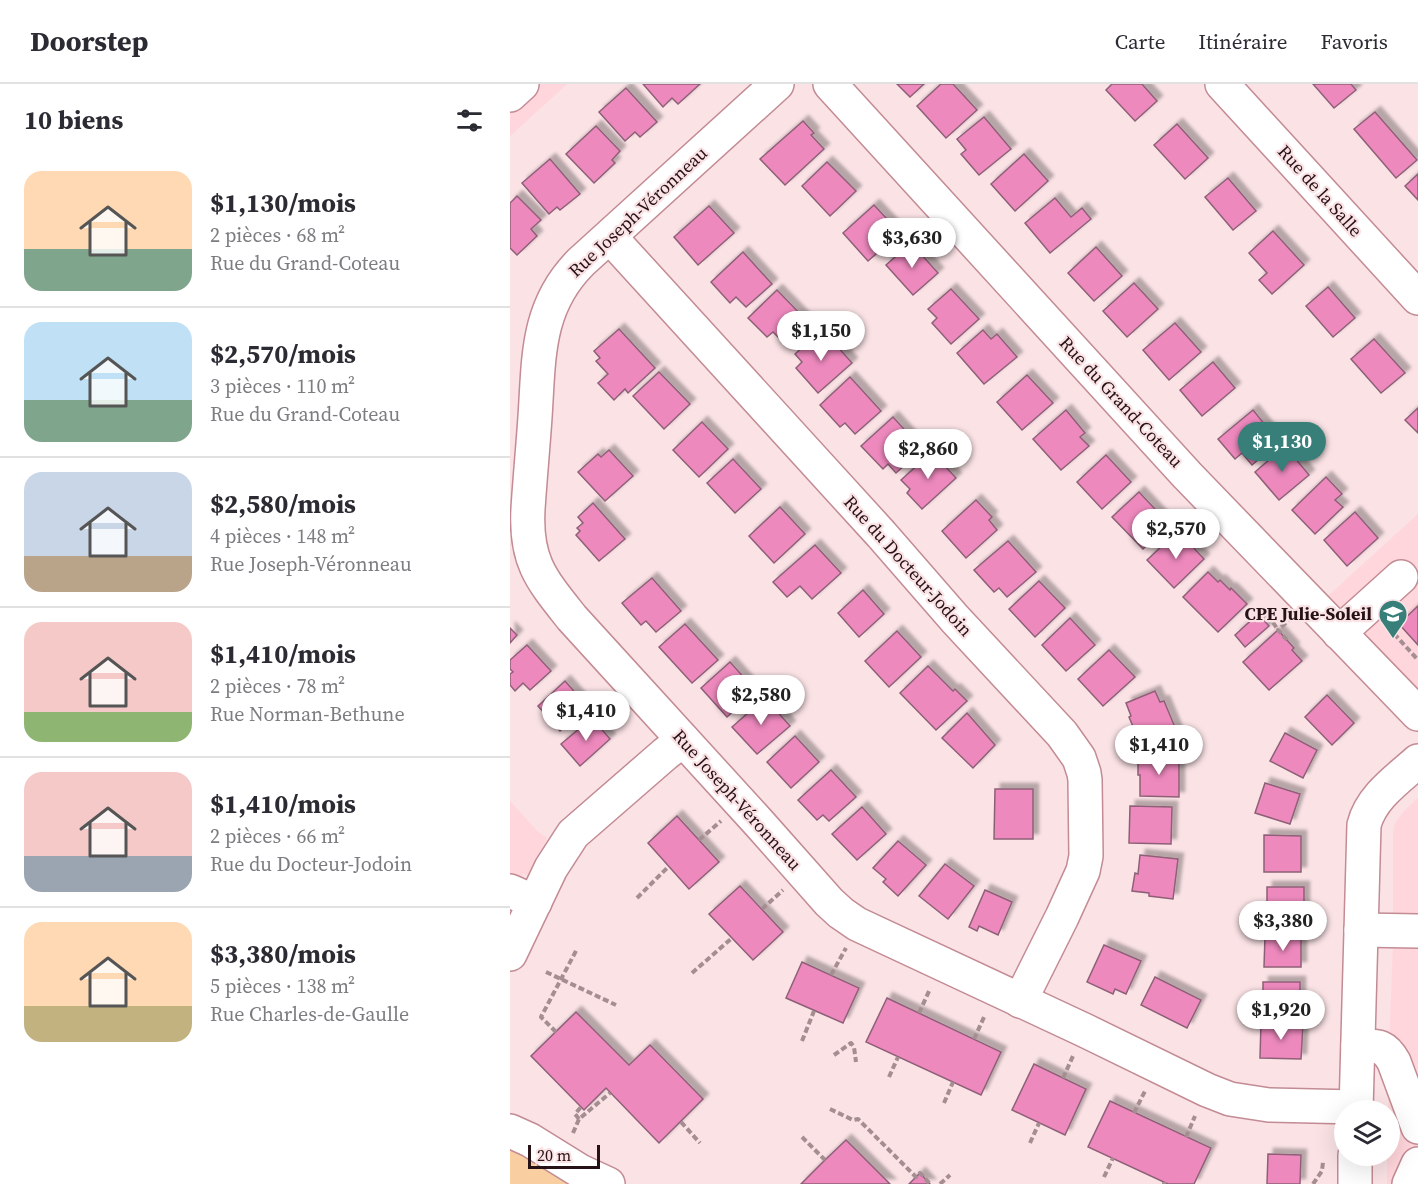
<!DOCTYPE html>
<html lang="fr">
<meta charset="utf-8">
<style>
body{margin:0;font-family:"Source Serif 4",serif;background:#f7f7f7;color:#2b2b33;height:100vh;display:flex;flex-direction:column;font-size:22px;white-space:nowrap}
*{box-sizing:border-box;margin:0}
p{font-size:20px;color:#7c7c81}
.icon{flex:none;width:33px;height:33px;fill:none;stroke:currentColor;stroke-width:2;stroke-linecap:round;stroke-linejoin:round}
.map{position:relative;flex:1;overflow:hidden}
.details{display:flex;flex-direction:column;background:#fff;width:510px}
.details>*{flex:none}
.fabs{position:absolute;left:824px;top:1016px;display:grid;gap:12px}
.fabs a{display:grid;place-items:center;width:66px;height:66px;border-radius:50%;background:#fff;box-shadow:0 6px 24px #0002;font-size:30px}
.scale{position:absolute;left:18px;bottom:15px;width:72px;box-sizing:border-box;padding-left:6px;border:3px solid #261216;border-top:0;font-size:16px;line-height:21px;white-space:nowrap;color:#261216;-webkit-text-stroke:4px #fae2e5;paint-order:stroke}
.price{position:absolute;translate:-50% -51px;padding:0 14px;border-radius:21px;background:#fff;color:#222;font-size:20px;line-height:39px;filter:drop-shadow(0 2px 3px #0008)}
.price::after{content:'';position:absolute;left:50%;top:36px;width:18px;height:14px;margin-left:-9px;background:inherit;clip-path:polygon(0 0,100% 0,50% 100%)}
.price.active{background:#387f7a;color:#fff}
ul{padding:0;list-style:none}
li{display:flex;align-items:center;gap:18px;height:150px;padding:0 24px}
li+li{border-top:2px solid #e1e1e2}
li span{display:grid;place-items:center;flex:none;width:168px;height:120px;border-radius:18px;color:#555}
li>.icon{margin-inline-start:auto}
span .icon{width:72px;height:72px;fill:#fffc;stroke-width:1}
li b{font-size:26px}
h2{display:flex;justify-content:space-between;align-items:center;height:72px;padding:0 24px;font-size:26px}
header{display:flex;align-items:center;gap:36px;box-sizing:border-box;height:84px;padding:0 30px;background:#fff;border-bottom:2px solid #e1e1e2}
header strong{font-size:28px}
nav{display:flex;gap:33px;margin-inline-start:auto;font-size:21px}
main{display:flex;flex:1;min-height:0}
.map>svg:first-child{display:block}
.built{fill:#ffd6db}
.green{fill:#f9cea0}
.building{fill:#ee89be;stroke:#8e6077;stroke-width:1.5;filter:url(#shadow)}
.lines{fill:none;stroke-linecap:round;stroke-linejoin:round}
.minor-casing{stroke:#c38b94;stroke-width:36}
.path{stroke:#a48e91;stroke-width:4;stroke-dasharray:6 3;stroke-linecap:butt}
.minor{stroke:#fff;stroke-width:33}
.labels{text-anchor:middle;stroke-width:4.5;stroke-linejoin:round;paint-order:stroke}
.street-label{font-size:18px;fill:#261216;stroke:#fae2e5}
.poi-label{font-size:18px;font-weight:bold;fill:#261216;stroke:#fae2e5;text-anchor:end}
</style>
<header>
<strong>Doorstep</strong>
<nav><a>Carte</a><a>Itinéraire</a><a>Favoris</a></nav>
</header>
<main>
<section class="details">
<h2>10 biens<svg class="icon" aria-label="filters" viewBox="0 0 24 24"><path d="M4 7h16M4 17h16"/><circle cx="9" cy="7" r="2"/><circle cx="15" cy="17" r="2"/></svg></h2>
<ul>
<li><span style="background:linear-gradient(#ffd9b3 65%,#7fa58c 0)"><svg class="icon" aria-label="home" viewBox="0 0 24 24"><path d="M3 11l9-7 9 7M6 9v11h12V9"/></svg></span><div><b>$1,130/mois</b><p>2 pièces · 68 m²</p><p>Rue du Grand-Coteau</p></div></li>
<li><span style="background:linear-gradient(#bfe0f5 65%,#7fa58c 0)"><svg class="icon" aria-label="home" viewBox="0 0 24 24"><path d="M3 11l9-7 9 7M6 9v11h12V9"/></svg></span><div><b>$2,570/mois</b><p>3 pièces · 110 m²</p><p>Rue du Grand-Coteau</p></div></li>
<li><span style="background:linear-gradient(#c9d6e8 70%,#b9a48a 0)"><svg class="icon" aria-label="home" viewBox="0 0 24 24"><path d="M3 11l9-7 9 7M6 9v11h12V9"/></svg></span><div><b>$2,580/mois</b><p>4 pièces · 148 m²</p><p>Rue Joseph-Véronneau</p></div></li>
<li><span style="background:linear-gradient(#f6c9c9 75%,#8fb573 0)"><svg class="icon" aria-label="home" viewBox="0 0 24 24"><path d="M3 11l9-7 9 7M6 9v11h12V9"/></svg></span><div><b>$1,410/mois</b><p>2 pièces · 78 m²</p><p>Rue Norman-Bethune</p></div></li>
<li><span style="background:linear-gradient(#f6c9c9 70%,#9aa5b1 0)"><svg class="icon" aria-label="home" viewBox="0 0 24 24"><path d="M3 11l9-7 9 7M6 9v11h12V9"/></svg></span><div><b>$1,410/mois</b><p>2 pièces · 66 m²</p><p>Rue du Docteur-Jodoin</p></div></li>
<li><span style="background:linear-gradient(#ffd9b3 70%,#c2b280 0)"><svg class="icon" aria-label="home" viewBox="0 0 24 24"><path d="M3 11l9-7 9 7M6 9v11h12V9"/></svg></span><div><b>$3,380/mois</b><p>5 pièces · 138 m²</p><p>Rue Charles-de-Gaulle</p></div></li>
</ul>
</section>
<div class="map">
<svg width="908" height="1100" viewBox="0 0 908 1100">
<defs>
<filter id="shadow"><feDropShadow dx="5.5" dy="-5.5" stdDeviation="1.5" flood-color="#0004"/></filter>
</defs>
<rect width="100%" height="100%" fill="#fae2e5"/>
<!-- built -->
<g class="built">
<path d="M0,0H57L0,52Z"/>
<path d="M908,430V606L816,514Z"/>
<path d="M908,714V1100H877V1071H879L878,994L883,858V748L885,739L894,727Z"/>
<path d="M0,717L27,747L37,754L19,793L13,790L0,817Z"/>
</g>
<!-- green -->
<path class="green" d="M0,1062L79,1100H0Z"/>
<!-- building -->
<g class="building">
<path d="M133,0H190L168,20L162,14L153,23Z"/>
<path d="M387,0H414L400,13Z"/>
<path d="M431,0H443L467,26L436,54L407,22Z"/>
<path d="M602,0H632L647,17L625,37L596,6Z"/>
<path d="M803,0H841L846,6L824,24Z"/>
<path d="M116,4L147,38L130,53L125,48L115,57L89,28Z"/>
<path d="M865,28L907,76L886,94L844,45Z"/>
<path d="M474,33L501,65L469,91L451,70L456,66L447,55Z"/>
<path d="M293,37L304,49L301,51L314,65L275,101L250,75Z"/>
<path d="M667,40L698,74L675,95L644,61Z"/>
<path d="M86,42L110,67L102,76L105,79L84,99L56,70Z"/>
<path d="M514,70L538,97L505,127L481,100Z"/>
<path d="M40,75L70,110L50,126L47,123L39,130L12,99Z"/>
<path d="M317,78L346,107L320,132L292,102Z"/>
<path d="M908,90V116L895,102Z"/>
<path d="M718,94L746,127L723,146L695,113Z"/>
<path d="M7,112L31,136L21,145L27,152L7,171L0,164V119Z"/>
<path d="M545,114L561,133L572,124L581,135L540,169L515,139Z"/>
<path d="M364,121L390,149L358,177L333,149Z"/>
<path d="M199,122L224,149L188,181L164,153Z"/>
<path d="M763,147L794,181L762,210L749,196L757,189L739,169Z"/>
<path d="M401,159L428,189L403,211L376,181Z"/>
<path d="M586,163L612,192L584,217L558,189Z"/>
<path d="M233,168L262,200L236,223L226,213L220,219L201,198Z"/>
<path d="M624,199L648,225L617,253L593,227Z"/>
<path d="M818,203L845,234L823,253L796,222Z"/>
<path d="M441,205L469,235L441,260L422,239L427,234L418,225Z"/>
<path d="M267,206L297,237L274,259L263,248L257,253L238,234Z"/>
<path d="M665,239L691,268L659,296L633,266Z"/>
<path d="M109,245L145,284L118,309L115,305L104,316L88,299L98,290L86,277L90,274L84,267Z"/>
<path d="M473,246L481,255L487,250L507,273L474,300L447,269Z"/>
<path d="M307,250L315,259L320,254L342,279L308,309L286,284L292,278L285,270Z"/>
<path d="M864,255L895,289L871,309L841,275Z"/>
<path d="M703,278L725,304L692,332L670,306Z"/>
<path d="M149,288L180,320L154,345L123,312Z"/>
<path d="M517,291L543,319L512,346L487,318Z"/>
<path d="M340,293L371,327L345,350L335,339L330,343L310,321Z"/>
<path d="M908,324V349L895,336Z"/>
<path d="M556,326L575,349L570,353L579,362L551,386L523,355Z"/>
<path d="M743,326L769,358L742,381L732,369L725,375L708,355Z"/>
<path d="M383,333L412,365L386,389L378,380L373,385L351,362Z"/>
<path d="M192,338L218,365L189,393L163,366Z"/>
<path d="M775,362L799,391L769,416L745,388Z"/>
<path d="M99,366L123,392L95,417L68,388L88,370L91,373Z"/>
<path d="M422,368L446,394L412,425L397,409L400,405L391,396Z"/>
<path d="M596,371L621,398L592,425L567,398Z"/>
<path d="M223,375L251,405L225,429L197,399Z"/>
<path d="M816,393L832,410L825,416L833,423L805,450L782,426Z"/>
<path d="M629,408L659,440L633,465L602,433Z"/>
<path d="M466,416L482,433L479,436L487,446L456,474L432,447Z"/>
<path d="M83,419L115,455L89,477L66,451L70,447L67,444L73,439L68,433Z"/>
<path d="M270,423L295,450L264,479L239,452Z"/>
<path d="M845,428L868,454L837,482L814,456Z"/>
<path d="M668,447L694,475L664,504L637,476Z"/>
<path d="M498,457L526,488L497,513L489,504L484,508L464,486Z"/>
<path d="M305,461L331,489L302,515L290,502L277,513L263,498Z"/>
<path d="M698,488L708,498L710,496L720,506L721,504L737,520L708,548L673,513Z"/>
<path d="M142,494L171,527L146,548L136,537L131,541L112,519Z"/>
<path d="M529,497L555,524L525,553L499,525Z"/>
<path d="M353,506L374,530L349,553L328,529Z"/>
<path d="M908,522V561L889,540Z"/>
<path d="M748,530L759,542L735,563L725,551Z"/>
<path d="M560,534L585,561L556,587L532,561Z"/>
<path d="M175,540L208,576L182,599L149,563Z"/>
<path d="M0,544L7,551L0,559Z"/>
<path d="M768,546L784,564L782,566L792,577L759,606L733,578Z"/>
<path d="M387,547L411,573L379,603L355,577Z"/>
<path d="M17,561L41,587L20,606L13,599L5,607L0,601V590L3,588L0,585V576Z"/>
<path d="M599,566L625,593L593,622L568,595Z"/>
<path d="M220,578L246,607L217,633L191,604Z"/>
<path d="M418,582L443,607L445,605L457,617L426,646L390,609Z"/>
<path d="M55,597L77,622L50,647L28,622Z"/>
<path d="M645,607L650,618L654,617L667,648L632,664L619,633L621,632L616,619Z"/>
<path d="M817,611L844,639L822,661L795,633Z"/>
<path d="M255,614L280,642L247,670L222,643Z"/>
<path d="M457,629L485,661L463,684L432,654Z"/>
<path d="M82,634L100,655L70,682L51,660Z"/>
<path d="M775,649L807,666L793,694L760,677Z"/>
<path d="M285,652L309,678L281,704L257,678Z"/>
<path d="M644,671H669V713L630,712V691H628V673H644Z"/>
<path d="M321,686L346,713L319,737L313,731L307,736L288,716Z"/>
<path d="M755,699L790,710L780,740L745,729Z"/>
<path d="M485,705H523V755H484Z"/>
<path d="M620,722L662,723L661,760L619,759Z"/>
<path d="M352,723L376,750L347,776L322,750Z"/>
<path d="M167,732L209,778L179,805L138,759Z"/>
<path d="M754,751L791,752V788H754Z"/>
<path d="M388,757L416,781L388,812L373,798L376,795L363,784Z"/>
<path d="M630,771L668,775L663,815L639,812V809L622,807L625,789L628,790Z"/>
<path d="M435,780L464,802L438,835L409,812Z"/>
<path d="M230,802L273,848L243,876L199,830Z"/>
<rect x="757" y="803" width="37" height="32"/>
<path d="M475,806L502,818L488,851L469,842L467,847L459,843Z"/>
<path d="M755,852H791V883H754Z"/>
<path d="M594,861L631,877L616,910L605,905L603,910L577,898Z"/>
<path d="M292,878L349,904L333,939L276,914Z"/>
<path d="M645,893L691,916L677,944L631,921Z"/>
<path d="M753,898H790V930L753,929Z"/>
<path d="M377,914L491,968L471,1011L356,958Z"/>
<path d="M66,928L119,981L140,961L193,1015L149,1059L96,1004L74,1026L21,972Z"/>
<path d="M751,938L793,940L791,975L750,974Z"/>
<path d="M524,980L576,1005L555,1051L502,1026Z"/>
<path d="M600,1017L701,1064L684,1100H658L578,1063Z"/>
<path d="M336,1056L380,1100H291L315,1076Z"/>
<path d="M758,1070L791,1071L790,1100H757Z"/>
<path d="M410,1089L420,1100H399Z"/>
</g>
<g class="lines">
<!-- minor casing -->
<g class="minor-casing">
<g id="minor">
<path d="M267,0L71,178C26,223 29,274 25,333C23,363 20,394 18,425C15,477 31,495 62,534L249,739L319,818L331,829L347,840L574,946L697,1006L720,1015L759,1021L846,1023"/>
<path d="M320,0L677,391L908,630"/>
<path d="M712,0L908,214"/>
<path d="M0,11L12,0"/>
<path d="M100,153L371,450L445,535L552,650L569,674L574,689L575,696L576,772L573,787L552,833L510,917"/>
<path d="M829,549L891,493"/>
<path d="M0,807L25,818"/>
<path d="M851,846L908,847"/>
<path d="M0,870L41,784L63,750L155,670L173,656"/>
<path d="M848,962C867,962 874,960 884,978L908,1043"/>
<path d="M846,1026L854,741C861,713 888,695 908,677"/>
<path d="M0,1047L20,1056L70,1087L98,1100"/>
<path d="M845,1100V1071"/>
<path d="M899,1100L908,1080"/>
</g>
</g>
<!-- path -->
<g class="path">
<path d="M758,531L768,546"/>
<path d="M878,543L908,576"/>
<path d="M777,556L768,546L780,535"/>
<path d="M189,756L211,737"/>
<path d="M127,814L159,782"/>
<path d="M252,825L273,806"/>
<path d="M36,888L106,921"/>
<path d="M182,889L222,854"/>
<path d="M321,891L336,864"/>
<path d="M409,929L420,905"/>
<path d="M46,948L31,933L67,865"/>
<path d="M464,955L475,931"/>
<path d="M292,957L304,927"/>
<path d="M324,971L341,959L344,963L346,978"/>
<path d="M379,993L388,973"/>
<path d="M553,994L563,972"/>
<path d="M434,1019L443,998"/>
<path d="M320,1025L343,1036L348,1035L406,1093L410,1089L420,1100"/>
<path d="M624,1029L636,1005"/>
<path d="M69,1035L65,1030L71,1023"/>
<path d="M171,1038L190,1059"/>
<path d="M63,1049L69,1035L100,1009"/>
<path d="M292,1053L315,1076"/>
<path d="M676,1053L685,1032"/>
<path d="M520,1059L529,1039"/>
<path d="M594,1093L603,1074"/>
<path d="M430,1100L440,1091"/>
<path d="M654,1100V1098"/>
<path d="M803,1100L812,1087L813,1078"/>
</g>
<!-- minor -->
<use href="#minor" class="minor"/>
</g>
<!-- icons -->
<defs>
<g id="school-pin" transform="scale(1.5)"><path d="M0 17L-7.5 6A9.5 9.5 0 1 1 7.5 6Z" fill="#387f7a" stroke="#fae2e5"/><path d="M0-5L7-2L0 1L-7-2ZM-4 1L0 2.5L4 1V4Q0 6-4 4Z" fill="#fff"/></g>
</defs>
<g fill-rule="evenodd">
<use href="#school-pin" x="883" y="530"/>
</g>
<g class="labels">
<!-- street labels -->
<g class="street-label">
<text transform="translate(810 107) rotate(48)" y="6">Rue de la Salle</text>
<text transform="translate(128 128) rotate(-43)" y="6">Rue Joseph-Véronneau</text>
<text transform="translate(611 318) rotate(47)" y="6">Rue du Grand-Coteau</text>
<text transform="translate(398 482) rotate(48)" y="6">Rue du Docteur-Jodoin</text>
<text transform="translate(227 716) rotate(48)" y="6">Rue Joseph-Véronneau</text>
</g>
<!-- poi labels -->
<g class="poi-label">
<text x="862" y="536">CPE Julie-Soleil</text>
</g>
</g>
</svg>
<div class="fabs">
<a><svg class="icon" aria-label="layers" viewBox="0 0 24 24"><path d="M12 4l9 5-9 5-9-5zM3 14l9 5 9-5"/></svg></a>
</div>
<div class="scale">20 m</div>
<b class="price" style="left:402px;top:185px">$3,630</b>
<b class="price" style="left:311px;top:278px">$1,150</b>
<b class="price active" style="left:772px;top:389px">$1,130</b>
<b class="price" style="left:418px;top:396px">$2,860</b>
<b class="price" style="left:666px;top:476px">$2,570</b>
<b class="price" style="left:251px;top:642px">$2,580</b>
<b class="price" style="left:76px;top:658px">$1,410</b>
<b class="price" style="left:649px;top:692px">$1,410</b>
<b class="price" style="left:773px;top:868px">$3,380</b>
<b class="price" style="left:771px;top:957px">$1,920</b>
</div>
</main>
